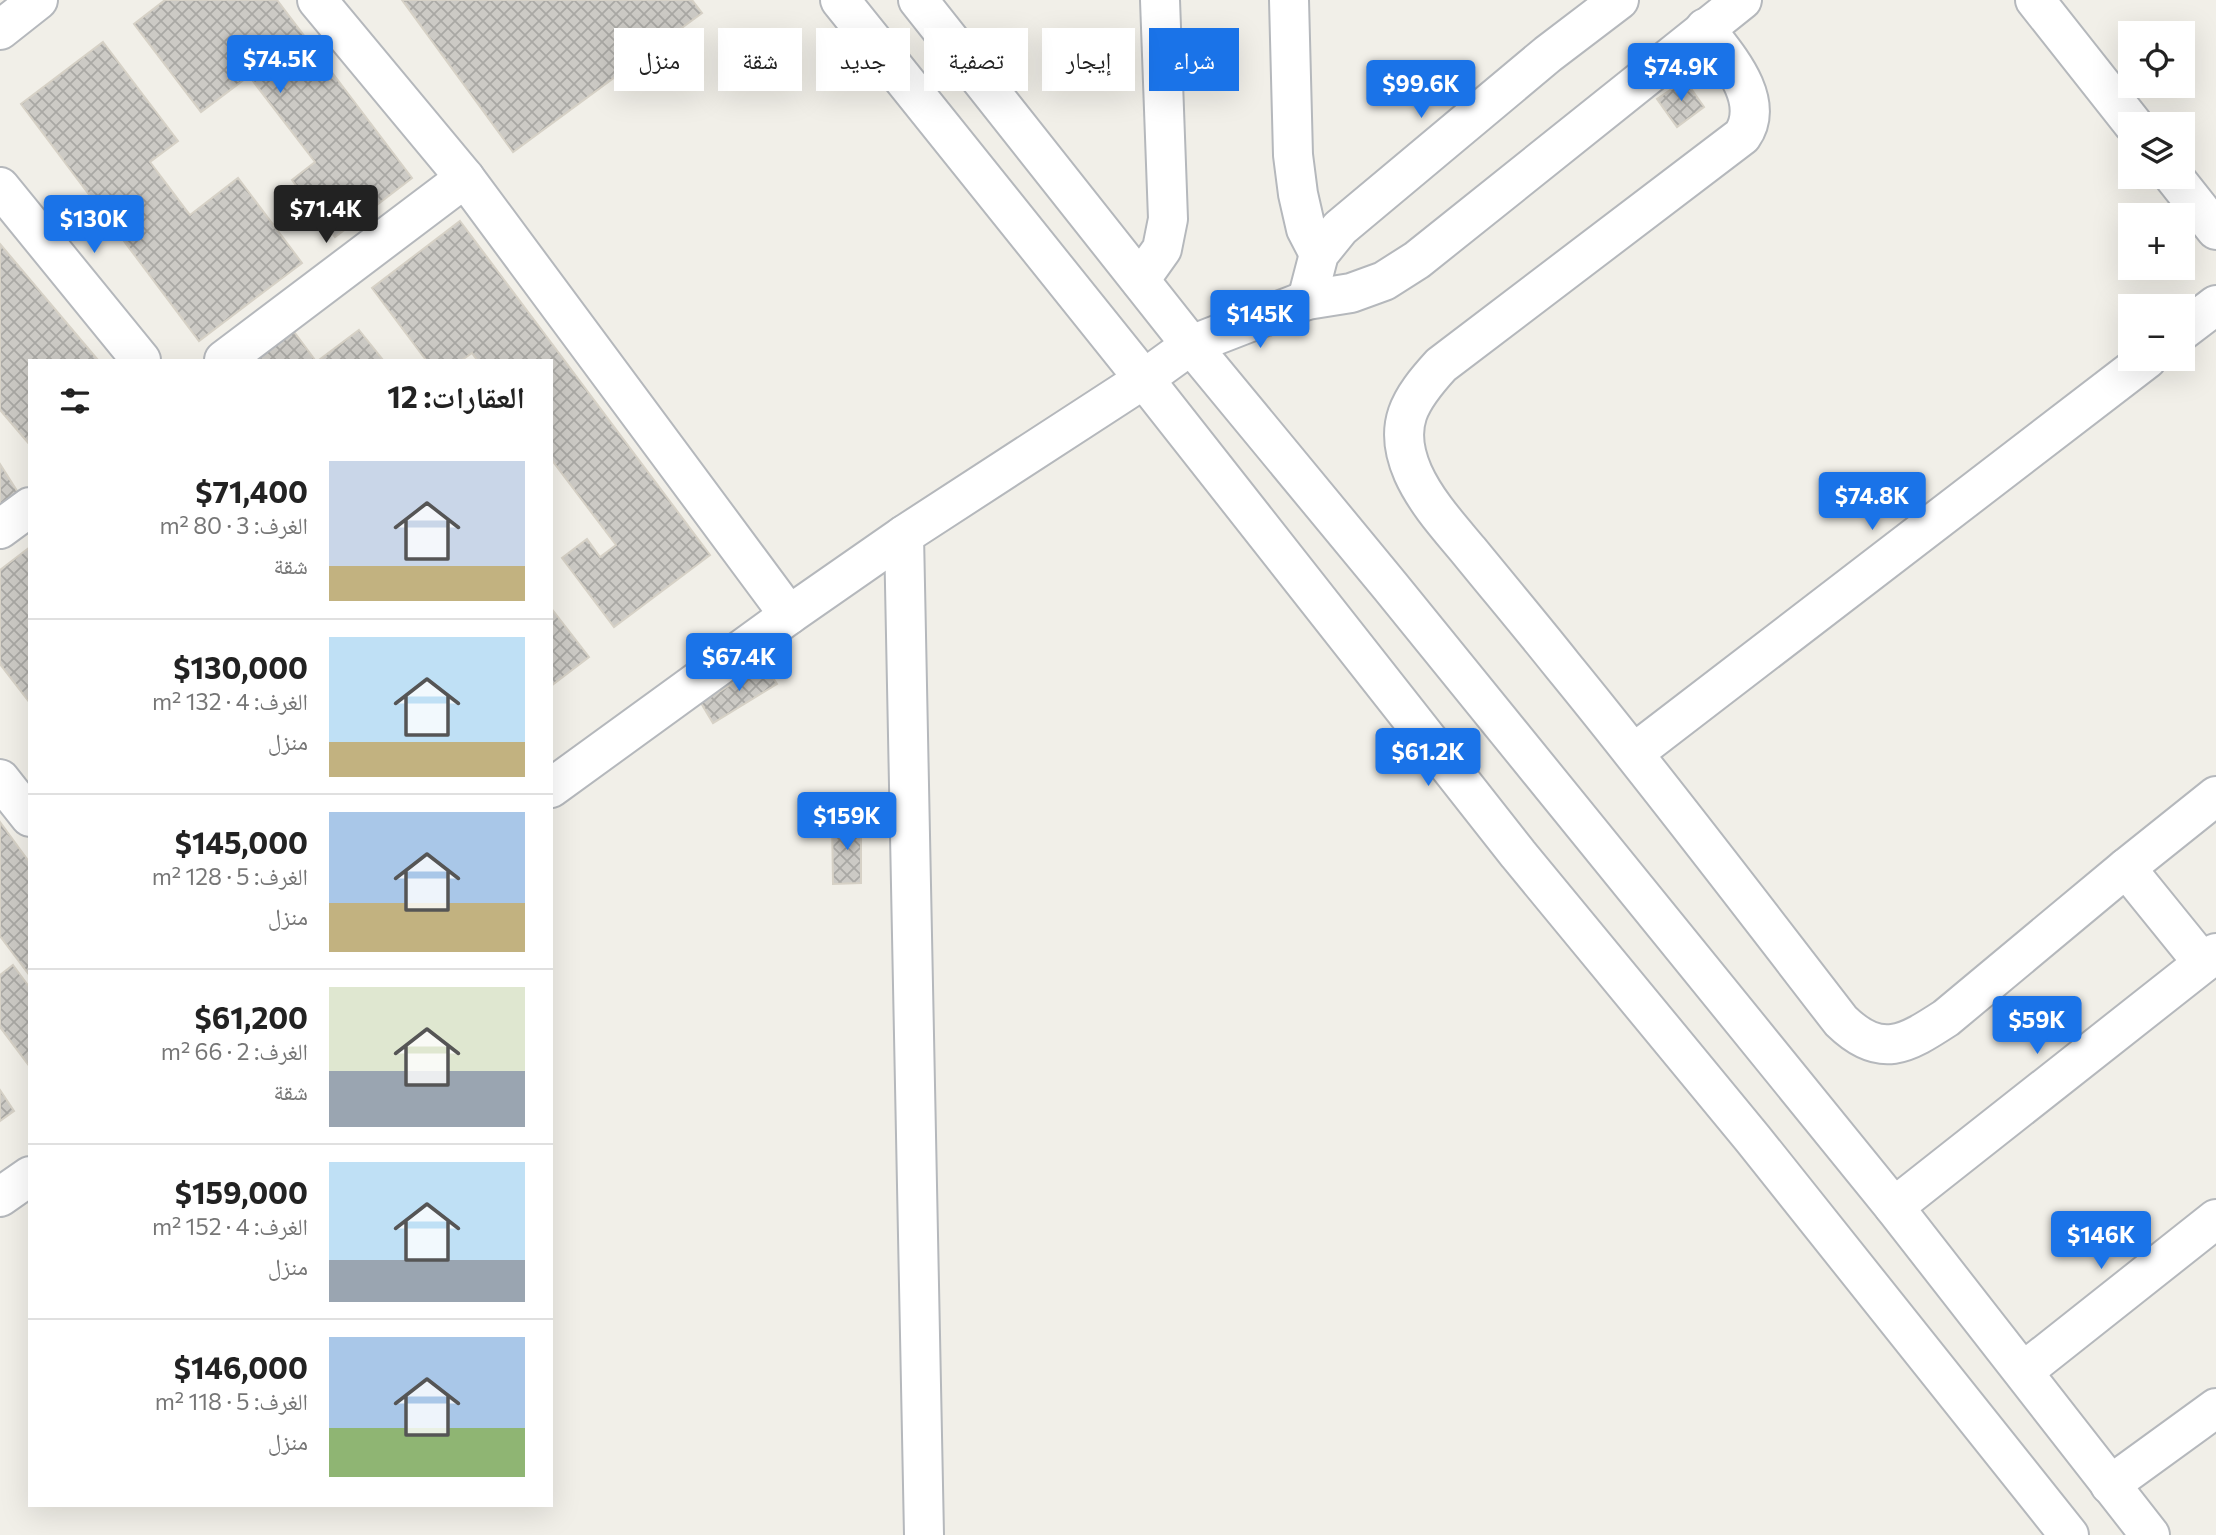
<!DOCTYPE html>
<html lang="ar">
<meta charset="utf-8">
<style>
body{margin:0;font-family:Commissioner,"Noto Naskh Arabic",sans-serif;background:#f6f6f6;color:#222;direction:rtl;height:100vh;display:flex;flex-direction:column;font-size:26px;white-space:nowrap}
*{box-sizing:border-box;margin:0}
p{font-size:23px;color:#767676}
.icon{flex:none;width:38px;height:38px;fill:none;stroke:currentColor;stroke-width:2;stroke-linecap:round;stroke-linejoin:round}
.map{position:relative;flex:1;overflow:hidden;direction:ltr}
.panel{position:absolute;left:28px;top:359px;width:525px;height:1148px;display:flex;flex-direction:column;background:#fff;border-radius:0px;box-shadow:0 7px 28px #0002;direction:rtl}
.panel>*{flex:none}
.hud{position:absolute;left:574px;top:28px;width:665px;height:63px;direction:rtl;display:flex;gap:14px}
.tools{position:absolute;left:2118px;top:21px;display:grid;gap:14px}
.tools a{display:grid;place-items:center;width:77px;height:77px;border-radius:0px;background:#fff;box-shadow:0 7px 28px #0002;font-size:35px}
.price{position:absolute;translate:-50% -60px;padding:0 16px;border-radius:7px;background:#1a73e8;color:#fff;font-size:23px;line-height:46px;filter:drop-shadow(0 2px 4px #0008)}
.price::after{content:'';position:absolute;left:50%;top:42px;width:21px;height:16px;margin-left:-10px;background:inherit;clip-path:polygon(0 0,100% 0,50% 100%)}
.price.current{background:#222;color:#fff}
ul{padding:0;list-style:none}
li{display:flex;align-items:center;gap:21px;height:175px;padding:0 28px}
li+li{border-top:2px solid #e0e0e0}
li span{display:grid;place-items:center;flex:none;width:196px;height:140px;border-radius:0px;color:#555}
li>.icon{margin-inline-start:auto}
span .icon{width:84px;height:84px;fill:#fffc;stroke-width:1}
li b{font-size:30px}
h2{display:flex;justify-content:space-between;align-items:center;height:84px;padding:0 28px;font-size:30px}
.tag{padding:0 24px;border-radius:0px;background:#fff;box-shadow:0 7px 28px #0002;font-size:24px;line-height:63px}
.tag.current{background:#1a73e8;color:#fff}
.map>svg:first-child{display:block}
.building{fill:url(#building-cross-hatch);stroke:#d6d1c6;stroke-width:2}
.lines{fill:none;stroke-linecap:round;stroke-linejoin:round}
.minor-casing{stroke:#b5b8bc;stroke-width:42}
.minor{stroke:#fff;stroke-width:38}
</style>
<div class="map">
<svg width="2216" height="1535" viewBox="0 0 2216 1535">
<defs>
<pattern id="building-cross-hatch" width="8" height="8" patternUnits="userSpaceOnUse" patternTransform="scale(1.75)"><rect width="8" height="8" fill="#cccac5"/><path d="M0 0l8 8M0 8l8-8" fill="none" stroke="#a9a8a4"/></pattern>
</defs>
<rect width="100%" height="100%" fill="#f1efe8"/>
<!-- building -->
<g class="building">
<path d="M165,0H277L412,178L335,237L292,180L315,162L249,76L201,112L134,24Z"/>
<path d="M402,0H692L702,13L513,152Z"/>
<path d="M103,42L178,141L150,162L190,215L238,178L302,263L199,341L21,104Z"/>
<path d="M1685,80L1704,107L1677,127L1657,99Z"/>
<path d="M460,221L710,555L614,627L562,558L587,539L600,557L616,545L551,459V360H477L472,353L462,360H426L372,288Z"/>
<path d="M0,244L98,360H30V445L0,410Z"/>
<path d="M292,329L315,360H252Z"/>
<path d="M359,330L383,360H319Z"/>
<path d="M0,464L19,494L0,506Z"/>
<path d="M30,547V703L0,664V570Z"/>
<path d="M551,608L589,657L551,686Z"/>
<path d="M764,664L777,684L713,723L701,703Z"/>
<path d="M832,820H861V883L833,884Z"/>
<path d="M0,822L30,863V976L0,936Z"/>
<path d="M13,965L30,988V1067L0,1027V975Z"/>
<path d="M0,1090L14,1111L0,1121Z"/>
</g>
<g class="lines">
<!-- minor casing -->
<g class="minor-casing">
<g id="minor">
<path d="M317,0L465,178L789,615"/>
<path d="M840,0L1144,379L1518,854L1753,1139L2069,1535"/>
<path d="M918,0L1191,345L1390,586L1894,1207L2150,1535"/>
<path d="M1289,0L1293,155L1298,194L1306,229L1319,254"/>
<path d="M2035,0L2133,124"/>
<path d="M1705,28C1726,56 1767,100 1742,136L1441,365C1410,399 1392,425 1413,473C1426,502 1449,527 1469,551C1500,589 1532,627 1563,666C1658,782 1749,902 1841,1021C1881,1060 1906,1044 1946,1018L2126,868L2203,963"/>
<path d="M0,30L38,0"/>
<path d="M2174,177L2216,230"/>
<path d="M0,187L141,360"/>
<path d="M1140,280L1162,249L1168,219L1160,0"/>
<path d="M1307,300L1319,254L1340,228L1548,54L1619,0"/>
<path d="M2182,331L2216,305"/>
<path d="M224,360L465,178"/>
<path d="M0,529L30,507"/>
<path d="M1634,753L2147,359"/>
<path d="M0,779L30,817"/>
<path d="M551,788L789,615L904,535"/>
<path d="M2126,868L2216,796"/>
<path d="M0,1197L30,1176"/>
<path d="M1894,1207L2216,953"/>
<path d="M2024,1371L2216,1219"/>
<path d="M2110,1485L2216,1408"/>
<path d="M924,1535L904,535L1144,379L1191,345L1307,300L1351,293L1384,281L1417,260L1742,0"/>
</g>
</g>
<!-- minor -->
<use href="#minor" class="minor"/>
</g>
</svg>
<div class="tools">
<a><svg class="icon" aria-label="locate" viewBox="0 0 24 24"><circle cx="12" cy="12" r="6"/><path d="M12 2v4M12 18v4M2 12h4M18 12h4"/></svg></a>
<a><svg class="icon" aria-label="layers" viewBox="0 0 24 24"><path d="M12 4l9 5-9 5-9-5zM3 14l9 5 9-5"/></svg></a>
<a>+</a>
<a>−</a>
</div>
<b class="price" style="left:280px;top:95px">$74.5K</b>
<b class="price" style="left:1681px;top:103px">$74.9K</b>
<b class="price" style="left:1421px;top:120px">$99.6K</b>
<b class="price current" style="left:326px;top:245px">$71.4K</b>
<b class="price" style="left:94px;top:255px">$130K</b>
<b class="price" style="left:1260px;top:350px">$145K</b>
<b class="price" style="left:1872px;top:532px">$74.8K</b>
<b class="price" style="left:739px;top:693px">$67.4K</b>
<b class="price" style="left:1428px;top:788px">$61.2K</b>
<b class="price" style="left:847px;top:852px">$159K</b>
<b class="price" style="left:2037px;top:1056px">$59K</b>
<b class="price" style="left:2101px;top:1271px">$146K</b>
<div class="hud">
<a class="tag current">شراء</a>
<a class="tag">إيجار</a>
<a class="tag">تصفية</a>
<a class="tag">جديد</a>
<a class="tag">شقة</a>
<a class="tag">منزل</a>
</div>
<section class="panel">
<h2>العقارات: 12<svg class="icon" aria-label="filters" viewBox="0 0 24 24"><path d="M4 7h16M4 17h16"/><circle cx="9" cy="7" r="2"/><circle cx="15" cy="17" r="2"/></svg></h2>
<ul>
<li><span style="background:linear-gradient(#c9d6e8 75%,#c2b280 0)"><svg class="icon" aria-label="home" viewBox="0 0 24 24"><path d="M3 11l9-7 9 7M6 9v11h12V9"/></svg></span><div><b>$71,400</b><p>الغرف: 3 · 80 m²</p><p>شقة</p></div></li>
<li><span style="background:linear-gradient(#bfe0f5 75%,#c2b280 0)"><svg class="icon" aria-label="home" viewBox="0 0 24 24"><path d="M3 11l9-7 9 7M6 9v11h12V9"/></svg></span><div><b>$130,000</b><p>الغرف: 4 · 132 m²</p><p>منزل</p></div></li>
<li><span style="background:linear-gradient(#a9c7e8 65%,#c2b280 0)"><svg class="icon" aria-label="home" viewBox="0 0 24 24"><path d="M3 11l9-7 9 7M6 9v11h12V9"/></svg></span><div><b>$145,000</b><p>الغرف: 5 · 128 m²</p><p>منزل</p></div></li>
<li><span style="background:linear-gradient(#dfe7d0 60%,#9aa5b1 0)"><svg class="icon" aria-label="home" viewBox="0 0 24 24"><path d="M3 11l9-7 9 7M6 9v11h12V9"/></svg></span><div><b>$61,200</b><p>الغرف: 2 · 66 m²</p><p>شقة</p></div></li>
<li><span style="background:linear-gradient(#bfe0f5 70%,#9aa5b1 0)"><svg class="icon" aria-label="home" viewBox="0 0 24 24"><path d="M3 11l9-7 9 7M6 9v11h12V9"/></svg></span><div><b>$159,000</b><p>الغرف: 4 · 152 m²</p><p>منزل</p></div></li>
<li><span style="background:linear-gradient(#a9c7e8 65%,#8fb573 0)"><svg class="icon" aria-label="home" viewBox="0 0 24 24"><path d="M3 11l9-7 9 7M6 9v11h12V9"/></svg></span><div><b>$146,000</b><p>الغرف: 5 · 118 m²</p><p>منزل</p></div></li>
</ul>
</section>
</div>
